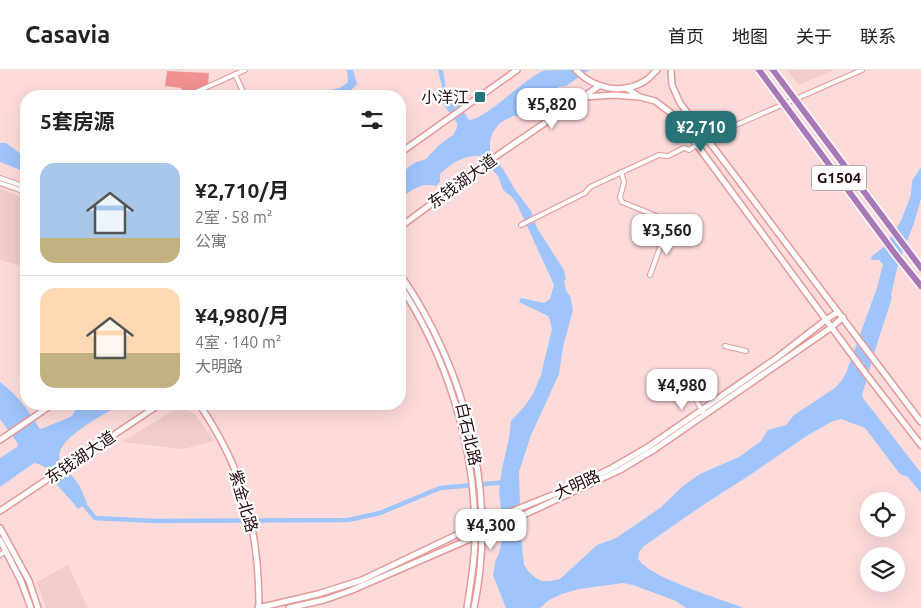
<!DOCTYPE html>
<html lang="zh">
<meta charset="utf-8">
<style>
body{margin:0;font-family:Ubuntu,"Noto Sans SC",sans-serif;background:#f2f2f2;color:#222;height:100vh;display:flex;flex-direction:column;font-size:19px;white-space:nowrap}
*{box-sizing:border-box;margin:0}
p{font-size:16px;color:#767676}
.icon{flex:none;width:28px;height:28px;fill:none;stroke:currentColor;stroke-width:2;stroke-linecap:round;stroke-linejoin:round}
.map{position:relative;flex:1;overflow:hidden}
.panel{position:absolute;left:20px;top:20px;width:386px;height:320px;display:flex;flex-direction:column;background:#fff;border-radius:20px;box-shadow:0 5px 20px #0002}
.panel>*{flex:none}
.controls{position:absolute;left:860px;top:422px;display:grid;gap:10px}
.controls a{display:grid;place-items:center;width:45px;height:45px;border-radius:50%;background:#fff;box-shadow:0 5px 20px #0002;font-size:25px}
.price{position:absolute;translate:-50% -42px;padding:0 11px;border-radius:10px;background:#fff;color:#222;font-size:16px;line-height:32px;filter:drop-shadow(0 1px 2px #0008)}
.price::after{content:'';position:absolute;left:50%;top:30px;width:15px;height:11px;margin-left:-8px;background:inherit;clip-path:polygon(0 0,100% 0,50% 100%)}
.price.on{background:#287375;color:#fff}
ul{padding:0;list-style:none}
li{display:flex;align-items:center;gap:15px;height:125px;padding:0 20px}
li+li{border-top:1px solid #e0e0e0}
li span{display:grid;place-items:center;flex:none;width:140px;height:100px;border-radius:15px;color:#555}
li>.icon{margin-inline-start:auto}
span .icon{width:60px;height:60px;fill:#fffc;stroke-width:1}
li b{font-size:21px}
h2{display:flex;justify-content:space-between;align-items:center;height:60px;padding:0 20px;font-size:21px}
header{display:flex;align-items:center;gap:30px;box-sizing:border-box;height:70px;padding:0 25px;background:#fff;border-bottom:1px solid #e0e0e0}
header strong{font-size:24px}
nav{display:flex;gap:28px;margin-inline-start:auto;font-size:18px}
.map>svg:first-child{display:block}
.built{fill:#f1cccc}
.forest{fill:#f29194}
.water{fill:#9fc5fc}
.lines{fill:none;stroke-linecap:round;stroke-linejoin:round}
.canal{stroke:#9fc5fc;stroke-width:4.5}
.street-casing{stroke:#e5999a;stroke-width:6}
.secondary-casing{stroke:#e5999a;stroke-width:8}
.street{stroke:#fff;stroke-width:4}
.secondary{stroke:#fff;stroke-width:5}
.highway-bridge-casing{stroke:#fff;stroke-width:9;stroke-linecap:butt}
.highway-bridge{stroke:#a879b6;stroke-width:6}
.poi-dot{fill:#287375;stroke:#fff;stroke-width:2}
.labels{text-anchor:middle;stroke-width:4.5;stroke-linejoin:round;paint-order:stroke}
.shield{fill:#fff;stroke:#685556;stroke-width:1}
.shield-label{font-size:15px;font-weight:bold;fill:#270c0e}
.poi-label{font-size:16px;fill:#270c0e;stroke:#fff;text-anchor:end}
.street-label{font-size:16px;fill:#270c0e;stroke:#fff}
</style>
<header>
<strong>Casavia</strong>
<nav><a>首页</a><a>地图</a><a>关于</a><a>联系</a></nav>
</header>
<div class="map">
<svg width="921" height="538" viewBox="0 0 921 538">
<rect width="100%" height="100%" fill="#fddbdb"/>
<!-- built -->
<g class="built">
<path d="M787,0H834L798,15Z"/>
<path d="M0,119L26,129V197L0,190Z"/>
<path d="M179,337L194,343L214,371L183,379L122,372Z"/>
<path d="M68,495L88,538H46L37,512Z"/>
</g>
<!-- forest -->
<path class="forest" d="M167,1L209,3L208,14L185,24L181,18L165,16Z"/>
<!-- water -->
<g class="water">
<path d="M347,0H353L357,14C347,29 324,26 308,26L306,23L307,20C320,21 339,22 348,12Z"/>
<path d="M438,0H443L447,24L452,23L469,50C487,49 522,10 543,1C550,0 579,0 589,0L566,16L558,17L527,45L513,46L500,53L493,62L490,71V83L503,99L516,121L531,141L537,158L564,200L566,210H564L566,221L570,226L573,240L563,277L559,304L531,365L519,402L521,467L524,495L529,502L536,508L542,511H550L560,509L597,475L616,468L660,438L683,416L700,404L739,387L761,371L768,360L786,355L794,345L835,318L842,310L846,303L877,218L883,194L879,190H871L872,186L885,176L901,151L911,125L912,111L921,97V129L914,153L898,195L891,225L892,228L877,274L862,325L863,328L921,403V423L908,407L900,404L865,358L841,349L831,352L805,367L750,405L703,435L644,476L639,482L638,489C654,510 717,527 743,538H686L676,531L633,515L623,513L579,519L562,524L549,530L540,538H506L493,505L496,489L499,484L504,461L499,421L502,399L509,368L511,351L524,337L533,324L541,305L552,259L550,250L548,246L519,232L521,228L544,233L550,229L554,215L517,134L511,126L503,120L498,106L480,86C464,85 451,93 440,104V112L436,116C420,112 412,120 400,129V104L414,93L426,89L438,76L453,65L457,58V53L444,35L441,28L443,21Z"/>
<path d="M0,73H6L26,88V102L0,92Z"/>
<path d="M0,312C17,325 28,339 39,358L41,359L68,348L72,346L79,334H121C106,344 53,369 60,390L79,415L87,433L78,439C72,431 66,425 59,417C50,406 51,396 34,393L0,417V388L17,377L18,374L0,349Z"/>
</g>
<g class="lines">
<!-- canal -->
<path class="canal" d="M81,431L95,448L155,451L348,450L380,443L440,418L507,412"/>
<!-- street casing -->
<g class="street-casing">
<g id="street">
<path d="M235,4L245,26"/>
<path d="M187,26L245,0"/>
<path d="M621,102L624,112L620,127L622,132L654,145L660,149L661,158"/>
<path d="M0,108L26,117"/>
<path d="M0,113L26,122"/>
<path d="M521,155L585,123L590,117L659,85L668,86L684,78L689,80L713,65L862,0"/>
<path d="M650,205L666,161"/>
<path d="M725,276L746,281"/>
<path d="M696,330L704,344"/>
<path d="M0,485L6,481"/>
</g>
</g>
<!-- secondary casing -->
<g class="secondary-casing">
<g id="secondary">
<path d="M576,0C594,19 622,25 645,11C650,8 653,3 657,0"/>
<path d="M671,0L672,15L680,33L921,352"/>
<path d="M626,18L640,27L655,31L671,43L697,75L866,304L921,375"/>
<path d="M584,27L614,25L638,27"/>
<path d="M400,83L517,0"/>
<path d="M400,157L495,87L599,16"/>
<path d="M400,204C466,300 498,422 474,538"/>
<path d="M400,215C446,286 473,369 475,455C476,482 471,511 467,538"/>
<path d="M199,334C244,400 259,459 259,538"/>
<path d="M0,370L53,334"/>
<path d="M0,441L160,334"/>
<path d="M0,458L29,511L38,538"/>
<path d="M0,470L21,511L31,538"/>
<path d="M258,538L318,524L362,510L475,456L565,420L612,398L648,377L778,287L827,249L838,242"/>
<path d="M289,538L324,530L350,521L500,456L620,400L655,379L832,257L843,247"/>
</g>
</g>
<!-- street -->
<use href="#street" class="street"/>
<!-- secondary -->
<use href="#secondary" class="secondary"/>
<!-- highway-bridge casing -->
<g class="highway-bridge-casing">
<g id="highway-bridge">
<path d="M759,0L896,185L921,216"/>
<path d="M773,0L921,198"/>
</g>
</g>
<!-- highway-bridge -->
<use href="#highway-bridge" class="highway-bridge"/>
</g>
<!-- markers -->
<rect class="poi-dot" x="474" y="21" width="12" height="12" rx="2.5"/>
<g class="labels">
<!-- shield labels -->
<rect class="shield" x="811.5" y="95.5" width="55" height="25" rx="4"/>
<g class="shield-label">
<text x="839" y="113">G1504</text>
</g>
<!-- poi labels -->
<g class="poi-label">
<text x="469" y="33">小洋江</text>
</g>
<!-- street labels -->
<g class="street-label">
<text transform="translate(462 111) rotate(-36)" y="6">东钱湖大道</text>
<text transform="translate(469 364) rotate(77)" y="6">白石北路</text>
<text transform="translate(80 387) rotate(-34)" y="6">东钱湖大道</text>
<text transform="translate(577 414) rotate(-24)" y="6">大明路</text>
<text transform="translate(244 431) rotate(74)" y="6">紫金北路</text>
</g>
</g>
</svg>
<div class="controls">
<a><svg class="icon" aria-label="locate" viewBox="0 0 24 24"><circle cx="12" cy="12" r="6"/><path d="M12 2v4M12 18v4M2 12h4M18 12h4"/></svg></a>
<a><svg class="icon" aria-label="layers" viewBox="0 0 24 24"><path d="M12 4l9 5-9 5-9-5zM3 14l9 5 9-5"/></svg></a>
</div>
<b class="price" style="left:552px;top:60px">¥5,820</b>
<b class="price on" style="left:701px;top:83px">¥2,710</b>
<b class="price" style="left:667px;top:186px">¥3,560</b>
<b class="price" style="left:682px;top:341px">¥4,980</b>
<b class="price" style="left:491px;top:481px">¥4,300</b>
<section class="panel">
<h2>5套房源<svg class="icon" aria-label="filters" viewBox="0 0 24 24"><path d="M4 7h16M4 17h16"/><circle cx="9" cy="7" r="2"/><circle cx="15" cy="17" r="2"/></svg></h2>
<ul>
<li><span style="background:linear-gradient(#a9c7e8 75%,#c2b280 0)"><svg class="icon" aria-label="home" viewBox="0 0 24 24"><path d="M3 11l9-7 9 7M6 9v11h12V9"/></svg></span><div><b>¥2,710/月</b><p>2室 · 58 m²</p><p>公寓</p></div></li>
<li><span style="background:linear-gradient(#ffd9b3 65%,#c2b280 0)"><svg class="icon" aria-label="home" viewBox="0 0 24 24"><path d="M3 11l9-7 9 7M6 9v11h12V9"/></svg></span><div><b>¥4,980/月</b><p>4室 · 140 m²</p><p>大明路</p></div></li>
</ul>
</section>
</div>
